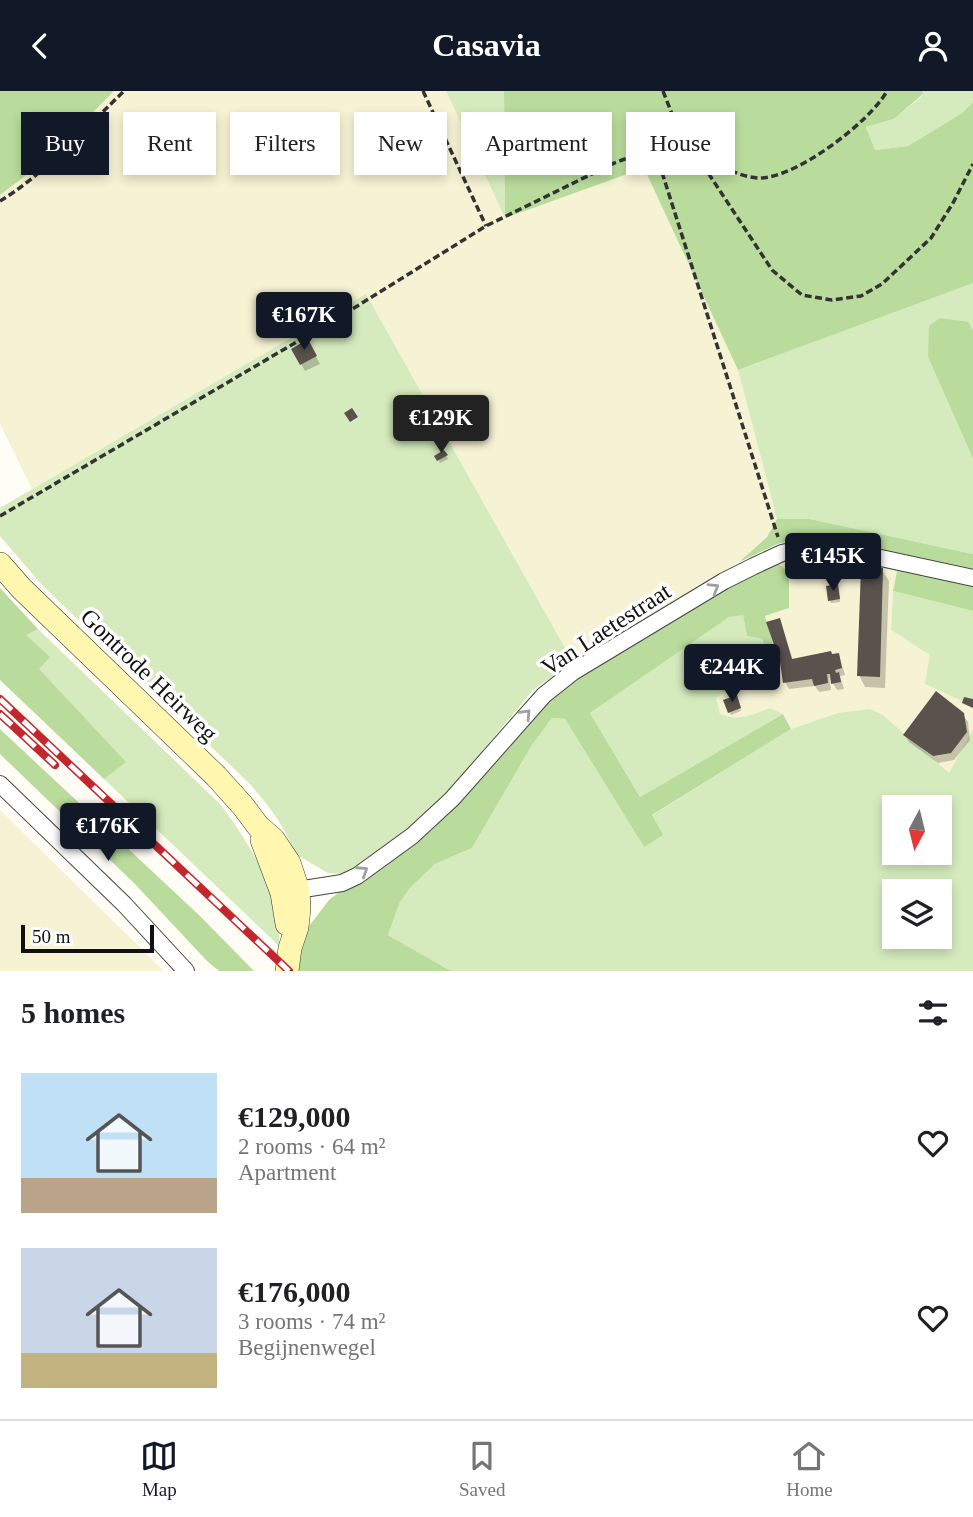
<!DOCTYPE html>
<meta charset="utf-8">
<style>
body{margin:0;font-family:Georgia,serif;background:#f2f2f2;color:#202124;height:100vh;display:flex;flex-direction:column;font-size:26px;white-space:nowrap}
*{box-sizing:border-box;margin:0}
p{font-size:23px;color:#757577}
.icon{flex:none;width:38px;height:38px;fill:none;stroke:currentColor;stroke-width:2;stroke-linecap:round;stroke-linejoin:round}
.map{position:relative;height:880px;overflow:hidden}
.side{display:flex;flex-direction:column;background:#fff;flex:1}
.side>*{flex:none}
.hud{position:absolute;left:21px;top:21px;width:931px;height:63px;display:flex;gap:14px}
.needle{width:46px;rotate:187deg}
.tools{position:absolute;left:882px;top:704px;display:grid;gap:14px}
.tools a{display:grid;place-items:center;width:70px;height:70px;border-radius:0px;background:#fff;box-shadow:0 4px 10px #0003;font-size:35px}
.scale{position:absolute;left:21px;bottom:18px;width:133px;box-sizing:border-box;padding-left:7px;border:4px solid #111;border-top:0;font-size:19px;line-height:24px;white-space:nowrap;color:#111;-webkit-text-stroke:5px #fff;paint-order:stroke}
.price{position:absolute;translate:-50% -60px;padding:0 16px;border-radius:7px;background:#111827;color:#fff;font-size:23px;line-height:46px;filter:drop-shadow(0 2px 4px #0008)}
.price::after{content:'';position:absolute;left:50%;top:42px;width:21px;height:16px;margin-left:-10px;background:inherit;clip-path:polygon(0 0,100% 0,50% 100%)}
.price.selected{background:#222;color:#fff}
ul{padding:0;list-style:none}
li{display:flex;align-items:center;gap:21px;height:175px;padding:0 21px}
li span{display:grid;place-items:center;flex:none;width:196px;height:140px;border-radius:0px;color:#555}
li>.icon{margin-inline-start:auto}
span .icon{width:84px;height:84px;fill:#fffc;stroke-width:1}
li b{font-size:30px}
h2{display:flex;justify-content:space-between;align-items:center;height:84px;padding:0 21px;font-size:30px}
.chip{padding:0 24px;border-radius:0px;background:#fff;box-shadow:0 4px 10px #0003;font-size:24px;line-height:63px}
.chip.selected{background:#111827;color:#fff}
header{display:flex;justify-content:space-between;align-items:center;height:91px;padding:0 21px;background:#111827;color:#fff;font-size:32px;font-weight:700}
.dock{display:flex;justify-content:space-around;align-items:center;height:98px;border-top:2px solid #e0e0e0;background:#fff;font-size:19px;color:#757577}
.dock a{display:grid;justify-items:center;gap:4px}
.dock .selected{color:#111827}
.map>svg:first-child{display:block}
.farmland{fill:#f6f3d4}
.green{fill:#d5ebbd;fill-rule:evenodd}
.forest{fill:#b9dc9c}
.shadow{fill:#0003}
.building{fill:#5a524d}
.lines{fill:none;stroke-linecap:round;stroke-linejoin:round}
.street-casing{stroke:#444;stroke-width:18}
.secondary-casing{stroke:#333;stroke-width:24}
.path{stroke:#333;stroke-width:3.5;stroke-dasharray:7 3.5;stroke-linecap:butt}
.street{stroke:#fff;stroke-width:16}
.secondary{stroke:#fff6b0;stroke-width:23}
.rail-casing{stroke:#c4262e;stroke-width:8}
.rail{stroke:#fff;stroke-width:5;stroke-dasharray:16;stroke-linecap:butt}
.oneway{stroke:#a0a0a0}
.labels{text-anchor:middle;stroke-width:7;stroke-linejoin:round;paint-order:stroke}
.street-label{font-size:24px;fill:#111;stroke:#fff}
</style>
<header><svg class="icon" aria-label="back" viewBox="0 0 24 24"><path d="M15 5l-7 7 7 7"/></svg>Casavia<svg class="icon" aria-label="person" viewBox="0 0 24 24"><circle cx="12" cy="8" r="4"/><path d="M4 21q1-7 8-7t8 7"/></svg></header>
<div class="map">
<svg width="973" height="880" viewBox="0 0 973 880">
<rect width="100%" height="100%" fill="#fffdf5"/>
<!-- farmland -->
<g class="farmland">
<path d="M114,0H446L505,127L644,76L738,279L777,428L767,446L739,471L573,571L366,203L32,398L0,333V104L45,70Z"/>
<path d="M801,465L854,470L897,480L893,500L891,539L930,564L973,615V638L949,683L883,624L838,622L791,638L783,623L770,617L744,627L732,628L720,624L716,607L769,569L777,567L765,525L789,517V481L779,473Z"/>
<path d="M0,719L164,880H0Z"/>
</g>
<!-- green -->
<g class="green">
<path d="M446,0H504L505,127Z"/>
<path d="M922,0H973V11L962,22L908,55L875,59L866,36L894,28L923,4Z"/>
<path d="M970,191L973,192V240L969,231L928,266L973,368V463L810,428H777L738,279Z"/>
<path d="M366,203L573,571L533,599L446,704L409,739L360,777L342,783L328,782L295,763C285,735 269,715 250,693L42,494L0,445V417Z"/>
<path d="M893,500L973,520V615L925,593L930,564L891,539Z"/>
<path d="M743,523L747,545L762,548L769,569L716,607L720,623C738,631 752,624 770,617L783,623L640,706L590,622L694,548L729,526Z"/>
<path d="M38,538L220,713C243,743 269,784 277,822C279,832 279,844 279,855L104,688L125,671L38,578L26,543Z"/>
<path d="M870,618L883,624L949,682L973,638V880H451L388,844L400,811L410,797L435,773L472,757L532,654L552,627L565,628L644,756L651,725L791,638L838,622ZM894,716H940V761H894ZM894,800H940V845H894Z"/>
</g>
<!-- forest -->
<g class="forest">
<path d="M0,0H114L45,70L0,104Z"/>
<path d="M504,0H922L923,3L894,28L866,36L875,59L908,55L962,22L973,11V192L738,279L644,77L505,127Z"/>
<path d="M940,227L969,231L973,240V368L928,266L929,235Z"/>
<path d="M777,428H810L973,463V520L893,500L897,480L855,470L847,484L808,482L799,473L801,465L841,467L844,449L805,448L780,452L739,471L767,446Z"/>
<path d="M779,473L789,481V517L765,525L777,567L769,569L762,548L747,545L743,524L729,526L590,622L640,706L783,623L791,638L652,724L663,744L644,756L565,628L552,627L532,654L472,757L435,773L410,797L400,811L388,844L451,880H300L294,874L300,847L329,809L343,798L388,772L432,739L545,611L594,577L762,476Z"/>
<path d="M0,497L38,538L26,544L50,566L39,578L126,671L104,688L0,589Z"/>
<path d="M0,638L200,825L254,880H219L207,870L134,792L0,663Z"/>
</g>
<!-- shadow -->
<g class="shadow">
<path d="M307,250L320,273L305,280L293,258Z"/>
<path d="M444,361L448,368L440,372L437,365Z"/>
<path d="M882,479L889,490L885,597L865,596L859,584Z"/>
<path d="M839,498L840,511L831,512L829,509Z"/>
<path d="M779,529L793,569L839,564L845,584L840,585L844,598L837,599L829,586L831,599L819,601L815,595L789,598L785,591Z"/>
<path d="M737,609L741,620L731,624L729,621Z"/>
<path d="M963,624L968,631L970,649L954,669L938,672L909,651L905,644Z"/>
</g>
<!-- building -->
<g class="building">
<path d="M308,248L317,265L300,274L291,258Z"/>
<path d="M352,317L358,326L350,331L344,322Z"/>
<path d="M444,359L448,364L437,370L434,365Z"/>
<path d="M861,477H883L880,586L857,585Z"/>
<path d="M838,493L840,508L828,510L826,495Z"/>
<path d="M780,527L792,568L831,560L832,563L839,562L842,577L835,579L836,582L839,581L841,591L831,593L830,583H827L828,592L814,595L812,588L783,592L780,571L766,531Z"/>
<path d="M936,600L964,622L967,641L951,662L933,665L903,644Z"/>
<path d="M737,604L741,617L728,622L723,609Z"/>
<path d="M964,606L973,608V617L962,612Z"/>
</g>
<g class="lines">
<!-- street casing -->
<g class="street-casing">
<g id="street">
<path d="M0,693L124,813L186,880"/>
<path d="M291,800L342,792L357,785L412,745L452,708L544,604L573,581L724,490L754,475L782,462L812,455L830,456L973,487"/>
</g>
</g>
<!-- secondary casing -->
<g class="secondary-casing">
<g id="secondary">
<path d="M0,473L22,498L216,685L243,715L258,735L273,748L289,772L298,799L299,818L297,836L290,857L287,880"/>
<path d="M262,749L282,802L287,833"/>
</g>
</g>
<!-- path -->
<g class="path">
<path d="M423,0L486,135"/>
<path d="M663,0L676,33L772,179L802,204L832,209L861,205L882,193L931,147L953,112L973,73"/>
<path d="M694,59C714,70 735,86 759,87C795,88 870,31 887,0"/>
<path d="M0,110C41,86 89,34 124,0"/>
<path d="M0,425L346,222L486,135L612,73C630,66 643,59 659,72L778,446"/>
</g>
<!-- street -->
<use href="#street" class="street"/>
<!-- secondary -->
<use href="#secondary" class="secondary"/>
<!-- rail casing -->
<g class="rail-casing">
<g id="rail">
<path d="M0,608L289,880"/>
<path d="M0,623L55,674"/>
</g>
</g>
<!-- rail -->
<use href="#rail" class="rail"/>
</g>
<!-- one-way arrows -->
<defs><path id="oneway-chevron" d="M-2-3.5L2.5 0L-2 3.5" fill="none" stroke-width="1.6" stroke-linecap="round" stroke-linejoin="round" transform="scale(1.75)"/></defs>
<g class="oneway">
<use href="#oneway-chevron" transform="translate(714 497) rotate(-31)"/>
<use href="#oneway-chevron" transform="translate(526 623) rotate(-47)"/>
<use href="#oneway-chevron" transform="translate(363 780) rotate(-33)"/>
</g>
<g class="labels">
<!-- street labels -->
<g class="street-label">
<text transform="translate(606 538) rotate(-33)" y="8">Van Laetestraat</text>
<text transform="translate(149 584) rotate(44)" y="8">Gontrode Heirweg</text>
</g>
</g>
</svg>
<div class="tools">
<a><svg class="needle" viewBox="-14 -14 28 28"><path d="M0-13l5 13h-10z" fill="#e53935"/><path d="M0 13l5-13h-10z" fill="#757577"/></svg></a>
<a><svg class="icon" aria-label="layers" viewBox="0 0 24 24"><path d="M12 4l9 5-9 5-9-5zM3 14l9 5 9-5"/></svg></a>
</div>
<div class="scale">50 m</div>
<b class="price" style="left:304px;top:261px">€167K</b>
<b class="price selected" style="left:441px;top:364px">€129K</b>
<b class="price" style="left:833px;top:502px">€145K</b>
<b class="price" style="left:732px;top:613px">€244K</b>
<b class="price" style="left:108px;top:772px">€176K</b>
<div class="hud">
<a class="chip selected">Buy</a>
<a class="chip">Rent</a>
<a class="chip">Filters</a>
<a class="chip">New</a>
<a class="chip">Apartment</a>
<a class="chip">House</a>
</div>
</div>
<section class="side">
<h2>5 homes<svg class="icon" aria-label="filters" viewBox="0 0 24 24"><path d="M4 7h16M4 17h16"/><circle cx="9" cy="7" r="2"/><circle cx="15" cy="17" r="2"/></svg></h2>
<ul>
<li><span style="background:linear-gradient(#bfe0f5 75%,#b9a48a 0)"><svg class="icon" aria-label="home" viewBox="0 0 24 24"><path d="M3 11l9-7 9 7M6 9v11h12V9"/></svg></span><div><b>€129,000</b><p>2 rooms · 64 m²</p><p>Apartment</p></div><svg class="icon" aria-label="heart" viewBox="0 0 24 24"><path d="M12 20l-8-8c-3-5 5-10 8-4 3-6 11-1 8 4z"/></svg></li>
<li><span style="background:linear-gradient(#c9d6e8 75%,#c2b280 0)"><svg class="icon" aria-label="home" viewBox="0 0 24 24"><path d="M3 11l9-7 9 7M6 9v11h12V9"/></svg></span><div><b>€176,000</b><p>3 rooms · 74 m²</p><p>Begijnenwegel</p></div><svg class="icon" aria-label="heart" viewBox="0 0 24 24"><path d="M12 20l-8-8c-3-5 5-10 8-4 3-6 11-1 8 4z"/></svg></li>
</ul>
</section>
<nav class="dock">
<a class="selected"><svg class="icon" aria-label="map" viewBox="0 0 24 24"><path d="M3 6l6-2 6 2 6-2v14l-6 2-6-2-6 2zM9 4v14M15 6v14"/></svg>Map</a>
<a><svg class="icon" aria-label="saved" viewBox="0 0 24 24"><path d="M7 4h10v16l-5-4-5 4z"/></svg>Saved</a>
<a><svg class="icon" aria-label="home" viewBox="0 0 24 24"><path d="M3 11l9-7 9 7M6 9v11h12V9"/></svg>Home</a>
</nav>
